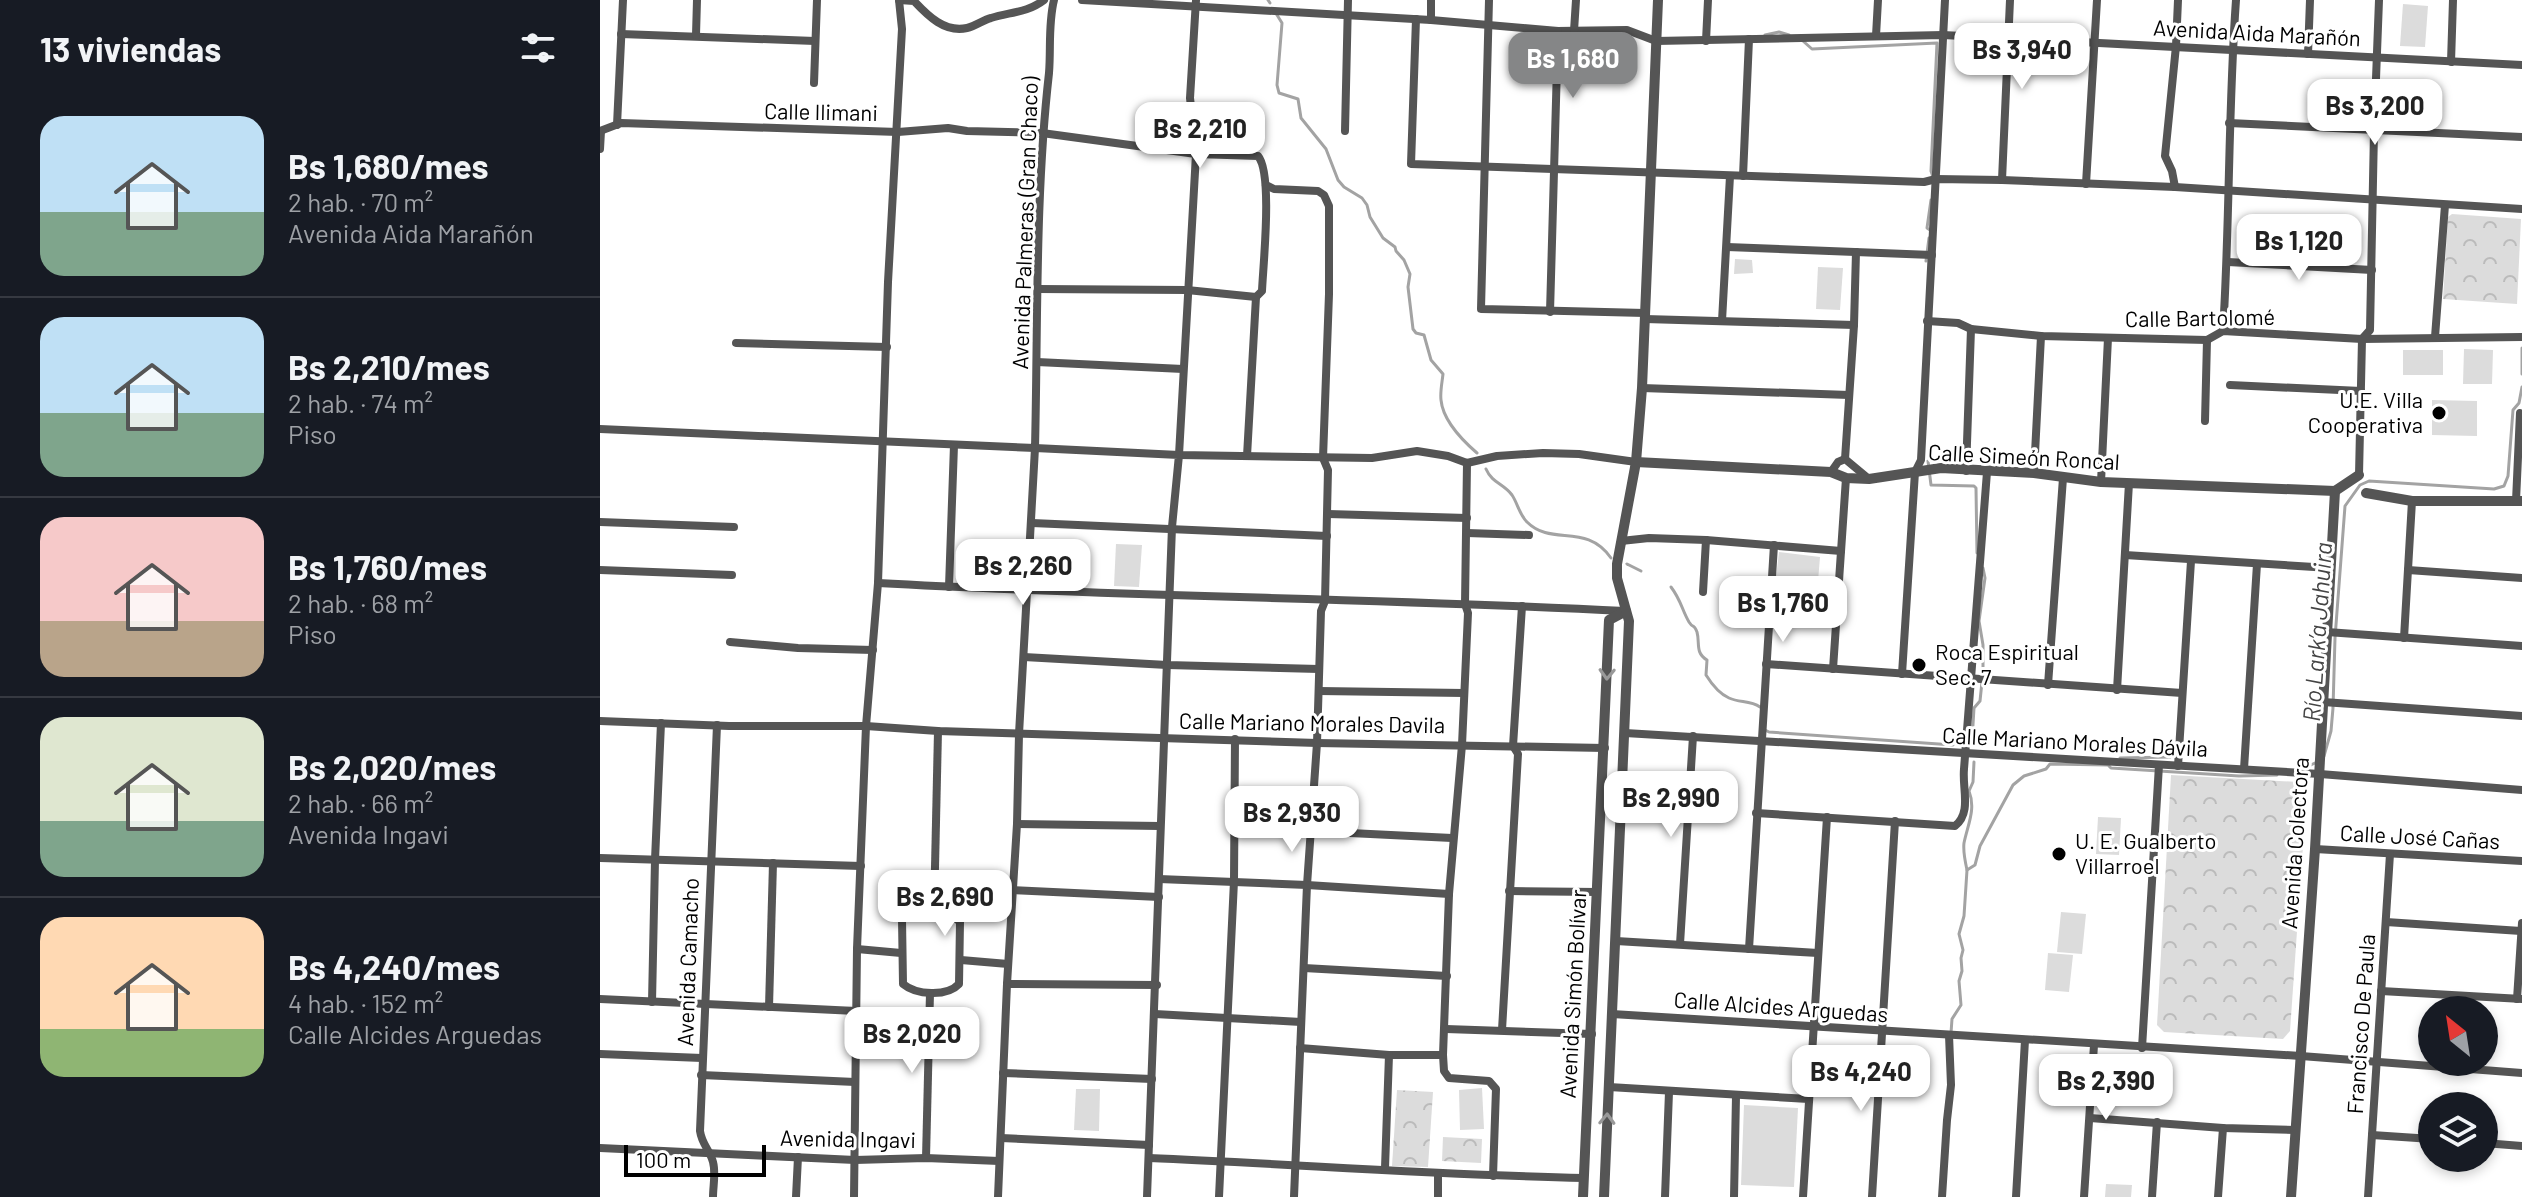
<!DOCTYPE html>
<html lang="es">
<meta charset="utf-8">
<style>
body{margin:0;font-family:Barlow,sans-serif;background:#20242c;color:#f1f3f6;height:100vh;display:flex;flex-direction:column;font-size:30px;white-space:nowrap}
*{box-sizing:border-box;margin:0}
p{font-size:26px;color:#9ea1a6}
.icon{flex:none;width:44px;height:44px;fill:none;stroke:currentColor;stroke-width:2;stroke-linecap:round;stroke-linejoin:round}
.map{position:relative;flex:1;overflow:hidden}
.drawer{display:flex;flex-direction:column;background:#171b24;width:600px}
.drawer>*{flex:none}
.needle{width:52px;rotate:330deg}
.controls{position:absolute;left:1818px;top:996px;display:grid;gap:16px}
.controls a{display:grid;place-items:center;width:80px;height:80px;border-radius:50%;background:#171b24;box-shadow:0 4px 12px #0003;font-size:40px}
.scale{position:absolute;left:24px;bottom:20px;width:142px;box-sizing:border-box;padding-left:8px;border:4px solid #000;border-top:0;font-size:22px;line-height:28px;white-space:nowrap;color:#000;-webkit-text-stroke:6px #fff;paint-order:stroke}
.price{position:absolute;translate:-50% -68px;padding:0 18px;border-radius:16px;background:#fff;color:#222;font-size:26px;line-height:52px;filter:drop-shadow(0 2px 4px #0008)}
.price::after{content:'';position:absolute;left:50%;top:48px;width:24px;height:18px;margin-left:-12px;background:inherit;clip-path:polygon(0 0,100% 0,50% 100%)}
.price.selected{background:#858687;color:#fff}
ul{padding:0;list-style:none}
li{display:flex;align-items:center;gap:24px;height:200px;padding:0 40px}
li+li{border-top:2px solid #363941}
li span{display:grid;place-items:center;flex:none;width:224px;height:160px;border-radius:24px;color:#555}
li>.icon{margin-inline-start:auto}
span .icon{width:96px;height:96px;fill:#fffc;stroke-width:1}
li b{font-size:34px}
h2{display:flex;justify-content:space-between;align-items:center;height:96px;padding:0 40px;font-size:34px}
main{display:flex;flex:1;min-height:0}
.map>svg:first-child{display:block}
.grass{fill:#dcdcdc}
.park{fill:url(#park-crowns)}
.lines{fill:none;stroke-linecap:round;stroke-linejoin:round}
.stream{stroke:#a3a3a3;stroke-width:3}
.minor{stroke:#555;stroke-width:8}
.tertiary{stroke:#555;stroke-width:10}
.oneway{stroke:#999}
.poi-dot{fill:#000;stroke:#fff;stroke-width:3}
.labels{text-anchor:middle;stroke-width:6;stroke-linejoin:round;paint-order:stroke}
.street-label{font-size:22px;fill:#000;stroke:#fff}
.poi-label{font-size:22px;fill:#000;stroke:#fff;text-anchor:start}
.water-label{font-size:24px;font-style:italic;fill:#444;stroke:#fff}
</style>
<main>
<section class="drawer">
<h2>13 viviendas<svg class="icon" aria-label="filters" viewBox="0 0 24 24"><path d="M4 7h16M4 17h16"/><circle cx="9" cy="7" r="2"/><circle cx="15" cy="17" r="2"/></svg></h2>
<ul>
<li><span style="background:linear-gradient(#bfe0f5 60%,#7fa58c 0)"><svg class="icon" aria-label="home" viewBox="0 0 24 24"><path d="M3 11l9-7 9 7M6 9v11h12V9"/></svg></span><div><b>Bs 1,680/mes</b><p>2 hab. · 70 m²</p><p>Avenida Aida Marañón</p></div></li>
<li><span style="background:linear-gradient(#bfe0f5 60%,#7fa58c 0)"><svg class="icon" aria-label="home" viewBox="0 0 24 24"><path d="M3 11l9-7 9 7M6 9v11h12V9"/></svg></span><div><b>Bs 2,210/mes</b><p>2 hab. · 74 m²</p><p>Piso</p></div></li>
<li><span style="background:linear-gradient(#f6c9c9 65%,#b9a48a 0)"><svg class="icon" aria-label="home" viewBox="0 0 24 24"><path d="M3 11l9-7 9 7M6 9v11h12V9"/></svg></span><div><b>Bs 1,760/mes</b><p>2 hab. · 68 m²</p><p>Piso</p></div></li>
<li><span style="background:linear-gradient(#dfe7d0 65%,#7fa58c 0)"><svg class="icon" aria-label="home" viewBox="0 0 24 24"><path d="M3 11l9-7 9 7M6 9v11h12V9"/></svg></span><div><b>Bs 2,020/mes</b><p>2 hab. · 66 m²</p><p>Avenida Ingavi</p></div></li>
<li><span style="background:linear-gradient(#ffd9b3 70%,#8fb573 0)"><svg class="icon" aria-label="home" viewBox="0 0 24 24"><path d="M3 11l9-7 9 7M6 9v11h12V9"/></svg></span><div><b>Bs 4,240/mes</b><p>4 hab. · 152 m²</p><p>Calle Alcides Arguedas</p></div></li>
</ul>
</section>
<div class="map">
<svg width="1922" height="1197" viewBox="0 0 1922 1197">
<defs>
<pattern id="park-crowns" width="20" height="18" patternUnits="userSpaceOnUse" patternTransform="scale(2)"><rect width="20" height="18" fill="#dcdcdc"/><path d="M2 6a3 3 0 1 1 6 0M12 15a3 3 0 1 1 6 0" fill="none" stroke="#bbb"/></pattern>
</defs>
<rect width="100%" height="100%" fill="#fff"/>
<!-- grass -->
<g class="grass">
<path d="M1803,4L1828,6L1825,47L1800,46Z"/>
<path d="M1135,259L1152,260L1153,273L1134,274Z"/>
<path d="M1218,267L1243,268L1240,310L1216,309Z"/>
<path d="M1864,349L1893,350L1892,384H1863Z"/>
<rect x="1803" y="350" width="40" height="25"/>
<path d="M1832,400L1877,401V436L1832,435Z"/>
<path d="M516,544L542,545L539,587L514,586Z"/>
<path d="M1179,552L1220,557L1218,581L1176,577Z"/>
<path d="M1498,817L1521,818L1519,855L1496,854Z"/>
<path d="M1461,912L1486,914L1482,954L1457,952Z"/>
<path d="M1448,953L1473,955L1469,992L1445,990Z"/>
<path d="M882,1088L884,1129L860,1130L859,1090Z"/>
<path d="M476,1089H500L499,1131L474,1130Z"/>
<path d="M1144,1105L1198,1108L1194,1187L1141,1185Z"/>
<path d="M1506,1184L1532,1185L1531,1197H1505Z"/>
</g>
<!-- park -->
<g class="park">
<path d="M1852,214L1921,219L1917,304L1843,299L1848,217Z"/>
<path d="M1571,775L1699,782L1707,789L1690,1031L1683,1039L1564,1032L1557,1025Z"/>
<path d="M797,1090L833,1092L828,1167L792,1166Z"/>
<path d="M843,1137L882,1139L881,1163L842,1161Z"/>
</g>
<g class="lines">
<!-- stream -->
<g class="stream">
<path d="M668,0L670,3"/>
<path d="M677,15L682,23L677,85L679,93L698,99L701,118L726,149L738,180L744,187L762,198L767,205L770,217L783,238L795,247L796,251L804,260L810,274L808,287L813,329L816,333L824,335L831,360L843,374C842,383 840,392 841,400C843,421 862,440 877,453"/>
<path d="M1165,35L1179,32L1189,35"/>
<path d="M1203,41L1212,49L1337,43L1331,171L1333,177"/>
<path d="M1330,230L1327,228L1331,200"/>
<path d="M1326,261L1329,238"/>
<path d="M1922,348V374"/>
<path d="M1328,461L1331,485L1374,486L1376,488L1377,553"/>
<path d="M886,469C892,483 904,484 912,495C918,504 919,514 927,522C952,547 986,522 1011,558"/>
<path d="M1027,564L1041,571"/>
<path d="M1071,587C1081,600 1082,610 1089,622C1094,630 1093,622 1097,632C1100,643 1095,653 1107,660L1106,675C1111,683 1120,694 1129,698C1140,703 1150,700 1160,707"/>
<path d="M1165,730L1169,732L1353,745"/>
<path d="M1372,741L1374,708L1380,701L1383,672V645L1379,621L1385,578L1383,568"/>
<path d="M1724,756L1731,731L1733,708L1735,638L1745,506L1760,485L1769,481L1894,489L1904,486L1908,476L1913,410L1919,403L1922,387"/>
<path d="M1520,758L1570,757"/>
<path d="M1700,770L1715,763"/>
<path d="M1367,870C1365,861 1363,851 1364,843C1368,824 1376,809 1369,791L1373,782L1374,762"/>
<path d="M1351,1033L1352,1019L1361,1005L1359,981L1362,971L1361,958L1363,950L1359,934L1364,916L1367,870L1375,865L1380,846L1413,785L1424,776L1446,769L1450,764L1508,765L1511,768L1639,776L1677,775"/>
</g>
<!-- minor -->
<g class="minor">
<path d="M299,0L314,1C328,16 345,33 367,28C376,26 383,20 391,18C410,12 427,13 444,0"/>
<path d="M482,0L831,20L958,31L1027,30L1056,41L1343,35L1922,65"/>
<path d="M596,0L590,98C594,122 583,131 596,154L579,455L772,458L817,451L848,456L867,463L897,456L943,453L979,454L1036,462"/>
<path d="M889,0L881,309L1045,313"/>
<path d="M816,19L811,164L1324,182L1336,179L1402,180L1575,187L1922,209"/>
<path d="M831,20V0"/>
<path d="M974,31L976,0"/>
<path d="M21,34L215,41"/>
<path d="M96,35L97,0"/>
<path d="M1276,36L1278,0"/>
<path d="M1106,41L1108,0"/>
<path d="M1708,54L1710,0"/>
<path d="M1851,62L1853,0"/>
<path d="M214,83L217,0"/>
<path d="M1629,123L1922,137"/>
<path d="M17,125L23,0"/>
<path d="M0,131L21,123L298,132L348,128L367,131L442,133L596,154L658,156C673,173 663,266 662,291L656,297L647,456"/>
<path d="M745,131L748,0"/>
<path d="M0,149L1,131"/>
<path d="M1143,176L1149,39"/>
<path d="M1402,180L1410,0"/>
<path d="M1486,184L1497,0"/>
<path d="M666,185L674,189L718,191L724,195L729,206V294L723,458L728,470L725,601L721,611L717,743L707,885L694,1197"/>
<path d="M1575,187L1572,171L1565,156L1576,46L1578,0"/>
<path d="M1127,247L1332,255"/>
<path d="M1628,262L1772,270"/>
<path d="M438,289L587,290L656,297"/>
<path d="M950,312L958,31"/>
<path d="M1045,319L1254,325"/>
<path d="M1122,321L1130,176"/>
<path d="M1327,321L1358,323L1371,329L1441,336L1607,340L1623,331L1762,339L1922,337"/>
<path d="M1623,331C1630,221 1628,110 1636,0"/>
<path d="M1835,337L1845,205"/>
<path d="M136,343L287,347"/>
<path d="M437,362L583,369"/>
<path d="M1630,385L1761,391"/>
<path d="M1042,388L1249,395"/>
<path d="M1605,421L1607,340"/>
<path d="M0,429L435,448C438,323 435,197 449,73C451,49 448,24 454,0"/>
<path d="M1245,459L1254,325L1256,252"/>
<path d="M867,463L865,604L868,613L862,745L849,894L843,1055L844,1071L849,1078L889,1081L896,1089L893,1176"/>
<path d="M1366,471L1371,329"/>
<path d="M1231,472L1238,462L1245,459L1269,479"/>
<path d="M1434,473L1441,336"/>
<path d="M1759,475L1762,339L1770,330L1774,131L1779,0"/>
<path d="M1501,482L1508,338"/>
<path d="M1916,501L1920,413L1922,414"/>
<path d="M728,514L867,518"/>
<path d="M0,522L134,527"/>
<path d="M432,523L727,536"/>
<path d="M867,533L929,535"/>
<path d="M1021,541L1049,538L1106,540L1241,551"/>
<path d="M1525,555L1730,568"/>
<path d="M0,570L132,575"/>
<path d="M1808,570L1922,578"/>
<path d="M278,583C527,597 776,598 1025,611"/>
<path d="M349,587L354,445"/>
<path d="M1103,592L1106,540"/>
<path d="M1727,632L1922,646"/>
<path d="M1804,638L1812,501"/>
<path d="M130,642L198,648L273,650"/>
<path d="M424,657L567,665L719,669"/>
<path d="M1166,664L1582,693"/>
<path d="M1233,669L1246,478"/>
<path d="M1302,674L1315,472L1321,460L1345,0"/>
<path d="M1448,685L1463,478"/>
<path d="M1517,690L1529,483"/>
<path d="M719,691L864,693"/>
<path d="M1723,702L1922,716"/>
<path d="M0,721L129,726H266L338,731L717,743L1005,748"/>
<path d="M1025,733L1720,774L1922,790"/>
<path d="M1578,766L1591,561"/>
<path d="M1644,769L1657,564"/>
<path d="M1156,813L1355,826C1372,812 1362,789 1364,769C1372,670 1379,571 1387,472"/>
<path d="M417,824L560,826"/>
<path d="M709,831L852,838"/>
<path d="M1715,849L1922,861"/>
<path d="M0,858L261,866"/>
<path d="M559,879L707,885L849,894"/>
<path d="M412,890L559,897"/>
<path d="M909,891L997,892"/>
<path d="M313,911L353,916L360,922L359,984C347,997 316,995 303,984L302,919L308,912Z"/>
<path d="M334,913L338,731"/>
<path d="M1786,922L1921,931"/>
<path d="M1016,941L1218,953"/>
<path d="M1080,944L1093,736"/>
<path d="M257,949L301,953"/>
<path d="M1149,949L1174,545"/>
<path d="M361,960L408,964"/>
<path d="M704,968L847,976"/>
<path d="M407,984L557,985"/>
<path d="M1781,991L1922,999"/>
<path d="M0,999L256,1011"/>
<path d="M1917,999L1922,923"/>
<path d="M52,1002L55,860L61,723"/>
<path d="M169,1007L173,863"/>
<path d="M555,1014L701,1022"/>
<path d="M1012,1014L1701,1056L1922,1073"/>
<path d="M846,1029L992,1034"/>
<path d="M902,1030L918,754L913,746L922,606"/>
<path d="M700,1048L789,1055H843"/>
<path d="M1542,1048L1559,765"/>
<path d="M0,1054L102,1058"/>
<path d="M403,1073L552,1079"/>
<path d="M101,1075L255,1082"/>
<path d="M1009,1087L1209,1099"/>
<path d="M1490,1118L1623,1128L1695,1130"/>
<path d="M1772,1135L1832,1139"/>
<path d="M401,1138L549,1145"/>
<path d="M1884,1143L1922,1146"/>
<path d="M0,1148L255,1160L326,1158L399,1161"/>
<path d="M326,1158L330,993"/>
<path d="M549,1158C694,1164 839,1175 984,1178"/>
<path d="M785,1168L789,1055"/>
<path d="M113,1197C113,1186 116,1173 113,1162C110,1150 102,1145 100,1131L117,725"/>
<path d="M196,1197L198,1157"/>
<path d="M254,1197L257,949L266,726L278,583L288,282L302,29L299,0"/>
<path d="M398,1197L407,984L417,824L419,734L435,448L579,455L572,527L547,1197"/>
<path d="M619,1197L634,881L635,739"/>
<path d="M838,1197V1175"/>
<path d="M1065,1197L1069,1092"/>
<path d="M1134,1197L1136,1096"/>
<path d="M1203,1197L1227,817"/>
<path d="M1272,1197L1295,821"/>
<path d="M1342,1197L1347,1120L1351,1085L1349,1035"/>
<path d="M1416,1197L1425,1040"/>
<path d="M1484,1197L1494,1045"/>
<path d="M1552,1197L1557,1122"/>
<path d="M1618,1197L1623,1128"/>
<path d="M1768,1197L1790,854"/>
</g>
<!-- tertiary -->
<g class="tertiary">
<path d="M1036,462L1231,472L1246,478L1269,479L1341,468L1434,473L1501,482L1735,491L1759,475"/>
<path d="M1766,493L1812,501H1922"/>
<path d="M983,1197L1009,620L1026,611"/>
<path d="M1004,1197L1029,621L1017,578V564L1036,462L1042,388L1058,0"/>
<path d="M1691,1197L1715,849L1735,491"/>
</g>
</g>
<!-- one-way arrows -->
<defs><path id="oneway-chevron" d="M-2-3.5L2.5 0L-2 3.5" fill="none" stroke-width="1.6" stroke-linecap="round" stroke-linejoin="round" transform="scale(2)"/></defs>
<g class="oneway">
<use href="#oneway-chevron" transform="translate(1007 674) rotate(92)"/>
<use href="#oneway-chevron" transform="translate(1007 1119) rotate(-88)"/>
</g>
<!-- markers -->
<g class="poi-dot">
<circle cx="1839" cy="413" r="8"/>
<circle cx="1319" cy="665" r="8"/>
<circle cx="1459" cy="854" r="8"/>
</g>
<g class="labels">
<!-- street labels -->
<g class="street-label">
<text transform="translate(1657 33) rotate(3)" y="8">Avenida Aida Marañón</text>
<text transform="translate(221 112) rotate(1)" y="8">Calle Ilimani</text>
<text transform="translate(425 223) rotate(-88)" y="8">Avenida Palmeras (Gran Chaco)</text>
<text transform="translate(1600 318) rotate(-1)" y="8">Calle Bartolomé</text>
<text transform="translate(1424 457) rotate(3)" y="8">Calle Simeón Roncal</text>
<text transform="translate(712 723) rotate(1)" y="8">Calle Mariano Morales Davila</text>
<text transform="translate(1475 742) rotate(3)" y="8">Calle Mariano Morales Dávila</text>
<text transform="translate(1820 837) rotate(3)" y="8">Calle José Cañas</text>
<text transform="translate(1695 843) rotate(-86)" y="8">Avenida Colectora</text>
<text transform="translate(88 962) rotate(-88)" y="8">Avenida Camacho</text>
<text transform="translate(973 994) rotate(-87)" y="8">Avenida Simón Bolívar</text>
<text transform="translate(1181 1007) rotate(4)" y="8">Calle Alcides Arguedas</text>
<text transform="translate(1761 1024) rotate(-86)" y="8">Francisco De Paula</text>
<text transform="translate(248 1139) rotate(1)" y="8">Avenida Ingavi</text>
</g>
<!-- poi labels -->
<g class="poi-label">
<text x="1823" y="408" text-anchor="end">U.E. Villa<tspan x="1823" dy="25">Cooperativa</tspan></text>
<text x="1335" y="660">Roca Espiritual<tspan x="1335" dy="25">Sec. 7</tspan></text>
<text x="1475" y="849">U. E. Gualberto<tspan x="1475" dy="25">Villarroel</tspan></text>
</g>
<!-- water labels -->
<g class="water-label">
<text transform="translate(1718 632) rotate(-86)" y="8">Río Lark’a Jahuira</text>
</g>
</g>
</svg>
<div class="controls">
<a><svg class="needle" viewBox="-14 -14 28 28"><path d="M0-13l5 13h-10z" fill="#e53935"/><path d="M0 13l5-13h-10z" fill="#9ea1a6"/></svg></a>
<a><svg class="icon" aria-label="layers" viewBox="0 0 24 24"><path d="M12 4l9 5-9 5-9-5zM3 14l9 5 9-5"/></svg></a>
</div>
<div class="scale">100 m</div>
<b class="price" style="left:1422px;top:91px">Bs 3,940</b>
<b class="price selected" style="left:973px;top:100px">Bs 1,680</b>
<b class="price" style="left:1775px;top:147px">Bs 3,200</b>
<b class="price" style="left:600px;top:170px">Bs 2,210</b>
<b class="price" style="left:1699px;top:282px">Bs 1,120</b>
<b class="price" style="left:423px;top:607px">Bs 2,260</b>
<b class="price" style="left:1183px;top:644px">Bs 1,760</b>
<b class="price" style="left:1071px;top:839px">Bs 2,990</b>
<b class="price" style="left:692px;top:854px">Bs 2,930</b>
<b class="price" style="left:345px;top:938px">Bs 2,690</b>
<b class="price" style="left:312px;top:1075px">Bs 2,020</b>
<b class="price" style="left:1261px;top:1113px">Bs 4,240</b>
<b class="price" style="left:1506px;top:1122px">Bs 2,390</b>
</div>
</main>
